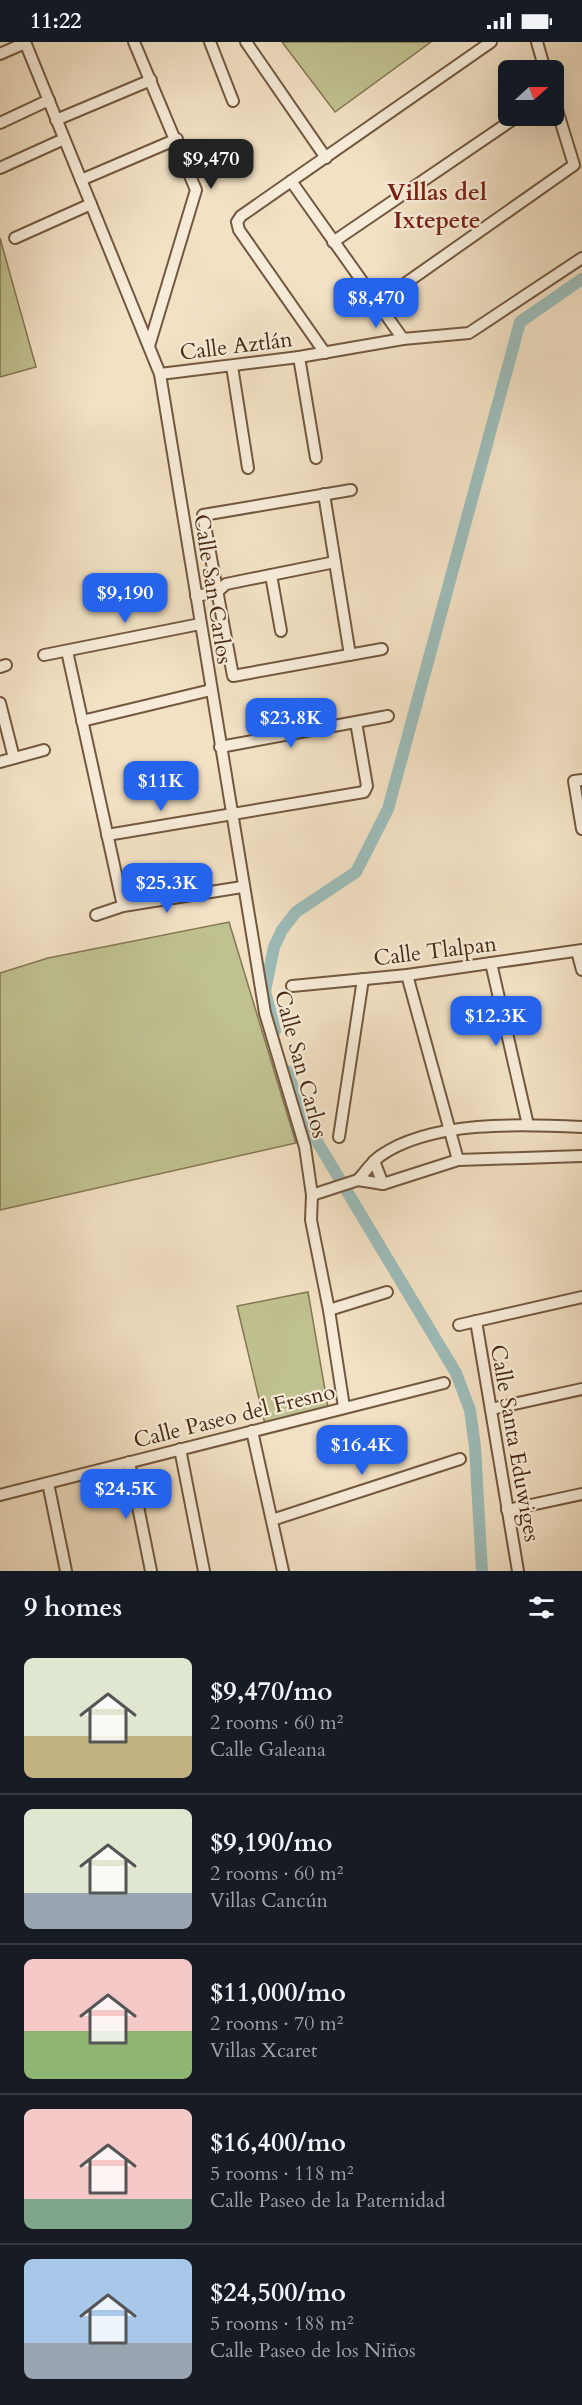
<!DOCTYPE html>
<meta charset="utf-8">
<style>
body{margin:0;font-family:Cardo,serif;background:#242831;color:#f1f3f6;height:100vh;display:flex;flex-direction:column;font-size:22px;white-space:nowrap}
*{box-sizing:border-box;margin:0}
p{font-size:20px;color:#9ea1a6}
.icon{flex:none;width:33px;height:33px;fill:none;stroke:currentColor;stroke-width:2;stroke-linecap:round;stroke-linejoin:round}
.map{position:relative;height:1529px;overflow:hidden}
.panel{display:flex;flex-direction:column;background:#171b24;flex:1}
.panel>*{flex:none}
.needle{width:39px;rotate:69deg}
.fabs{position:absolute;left:498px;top:18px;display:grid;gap:12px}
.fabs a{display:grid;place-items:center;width:66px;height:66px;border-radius:9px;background:#171b24;box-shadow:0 6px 24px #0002;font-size:30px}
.price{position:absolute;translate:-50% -51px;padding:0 14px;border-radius:12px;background:#2563eb;color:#fff;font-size:20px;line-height:39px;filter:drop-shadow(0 2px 3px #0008)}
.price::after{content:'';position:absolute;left:50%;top:36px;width:18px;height:14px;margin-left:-9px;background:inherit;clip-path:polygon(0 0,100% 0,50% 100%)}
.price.active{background:#222;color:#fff}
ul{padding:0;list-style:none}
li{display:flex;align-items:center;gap:18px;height:150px;padding:0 24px}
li+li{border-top:2px solid #363941}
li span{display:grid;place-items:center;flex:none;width:168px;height:120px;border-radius:9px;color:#555}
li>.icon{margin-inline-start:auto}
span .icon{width:72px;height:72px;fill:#fffc;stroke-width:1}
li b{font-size:26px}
h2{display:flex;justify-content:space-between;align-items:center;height:72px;padding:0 24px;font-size:26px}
.status{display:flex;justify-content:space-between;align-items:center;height:42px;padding:0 30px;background:#171b24;direction:ltr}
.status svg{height:16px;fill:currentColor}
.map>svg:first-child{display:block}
.green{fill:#c0c190;stroke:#847652;stroke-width:1.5}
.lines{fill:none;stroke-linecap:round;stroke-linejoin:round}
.canal{stroke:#9cbcb9;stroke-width:12}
.minor-casing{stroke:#73583f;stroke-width:14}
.minor{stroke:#f7ecd9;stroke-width:10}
.labels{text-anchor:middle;stroke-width:4.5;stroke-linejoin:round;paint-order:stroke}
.street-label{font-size:22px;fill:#492a13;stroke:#f7ecd9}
.neighbourhood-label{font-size:24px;font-weight:bold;fill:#7a1f14;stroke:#f7ecd9}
</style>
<div class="status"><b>11:22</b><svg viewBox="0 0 49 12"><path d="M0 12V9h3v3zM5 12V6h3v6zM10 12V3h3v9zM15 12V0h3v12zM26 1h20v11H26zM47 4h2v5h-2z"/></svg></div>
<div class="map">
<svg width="582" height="1529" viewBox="0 0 582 1529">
<rect width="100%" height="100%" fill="#f2e1c4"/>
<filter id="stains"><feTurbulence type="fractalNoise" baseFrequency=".00333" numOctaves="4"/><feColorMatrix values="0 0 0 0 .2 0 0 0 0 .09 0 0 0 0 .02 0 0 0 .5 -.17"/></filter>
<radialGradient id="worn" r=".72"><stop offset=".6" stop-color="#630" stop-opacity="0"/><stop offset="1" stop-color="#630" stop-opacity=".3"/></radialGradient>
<!-- green -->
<g class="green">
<path d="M282,0H431L335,70Z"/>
<path d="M0,196L36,325L0,335Z"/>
<path d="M229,880L296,1101L0,1168V931L48,916Z"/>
<path d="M308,1250L328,1365L265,1382L237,1264Z"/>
</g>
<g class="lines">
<!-- canal -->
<g class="canal">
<path d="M275,989L265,949L274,905L282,888L296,870L356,830L388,767L520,280L582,237"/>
<path d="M287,1029L306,1081L456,1331L470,1368L475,1405L482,1529"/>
</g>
<!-- minor casing -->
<g class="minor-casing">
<g id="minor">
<path d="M25,0L160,332L265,971L305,1105L312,1153"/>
<path d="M134,0L196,148L149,304"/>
<path d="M210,0L233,59"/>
<path d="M246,0L326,116"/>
<path d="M537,0L545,28"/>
<path d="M0,12L25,1"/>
<path d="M56,78L151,38"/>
<path d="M0,81L49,58"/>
<path d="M0,126L64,97"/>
<path d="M81,138L177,97"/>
<path d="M291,139L403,297"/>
<path d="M15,196L91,162"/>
<path d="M333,200L518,74"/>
<path d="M376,262L574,123L554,58"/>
<path d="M325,311L239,188L237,180L241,174L491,0"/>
<path d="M299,315L316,416"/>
<path d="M232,324L248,426"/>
<path d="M160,332L299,315L403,297L469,291L582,216"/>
<path d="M351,448L203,473L233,634L382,607"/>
<path d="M324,452L350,613"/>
<path d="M271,533L281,589"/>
<path d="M196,554L217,550L226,542L335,520"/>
<path d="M67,609L123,864"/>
<path d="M44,613L200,582"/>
<path d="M0,625L6,623"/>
<path d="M0,661L14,716"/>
<path d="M82,679L211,648"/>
<path d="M220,705L388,674"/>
<path d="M0,720L44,708"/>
<path d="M582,738L574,739L582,787"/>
<path d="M107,793L364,750L367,744L356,680"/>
<path d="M96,873L123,864L242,845"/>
<path d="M577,909L582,928"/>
<path d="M491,921L528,1083"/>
<path d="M407,933L458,1118"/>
<path d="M292,944L407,933L582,908"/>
<path d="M339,1095L363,937"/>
<path d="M374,1119L383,1142"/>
<path d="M358,1138C365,1130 371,1121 380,1114C431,1078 522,1082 582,1085"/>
<path d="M329,1268L387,1250"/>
<path d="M476,1279L518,1529"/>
<path d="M459,1283L582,1255"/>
<path d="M344,1365L329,1268L311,1178L312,1153L358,1138L383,1142L458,1118L582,1114"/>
<path d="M491,1367L582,1347"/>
<path d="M252,1389L283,1529"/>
<path d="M180,1407L204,1529"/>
<path d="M129,1420L151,1529"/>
<path d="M48,1441L66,1529"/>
<path d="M0,1453L444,1341"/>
<path d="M507,1468L582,1452"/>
<path d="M272,1478L460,1417"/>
</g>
</g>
<!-- minor -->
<use href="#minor" class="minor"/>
</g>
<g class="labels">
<!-- street labels -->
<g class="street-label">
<text transform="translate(236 303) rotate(-7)" y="8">Calle Aztlán</text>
<text transform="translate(214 547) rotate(81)" y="8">Calle San Carlos</text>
<text transform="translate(435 908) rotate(-7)" y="8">Calle Tlalpan</text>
<text transform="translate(302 1022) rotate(75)" y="8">Calle San Carlos</text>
<text transform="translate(234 1373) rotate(-14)" y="8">Calle Paseo del Fresno</text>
<text transform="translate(516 1401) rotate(80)" y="8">Calle Santa Eduwiges</text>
</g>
<!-- neighbourhood labels -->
<g class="neighbourhood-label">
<text x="437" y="158">Villas del<tspan x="437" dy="28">Ixtepete</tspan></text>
</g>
</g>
<rect width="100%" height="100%" filter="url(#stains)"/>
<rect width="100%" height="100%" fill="url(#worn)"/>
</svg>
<div class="fabs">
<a><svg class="needle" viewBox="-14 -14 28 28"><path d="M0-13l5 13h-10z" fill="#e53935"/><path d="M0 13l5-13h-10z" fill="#9ea1a6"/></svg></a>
</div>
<b class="price active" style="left:211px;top:148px">$9,470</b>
<b class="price" style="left:376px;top:287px">$8,470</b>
<b class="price" style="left:125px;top:582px">$9,190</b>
<b class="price" style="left:291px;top:707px">$23.8K</b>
<b class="price" style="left:161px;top:770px">$11K</b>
<b class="price" style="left:167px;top:872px">$25.3K</b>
<b class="price" style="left:496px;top:1005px">$12.3K</b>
<b class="price" style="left:362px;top:1434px">$16.4K</b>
<b class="price" style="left:126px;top:1478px">$24.5K</b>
</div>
<section class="panel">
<h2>9 homes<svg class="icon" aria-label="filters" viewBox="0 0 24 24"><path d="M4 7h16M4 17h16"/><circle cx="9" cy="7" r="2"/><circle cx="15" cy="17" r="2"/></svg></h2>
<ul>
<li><span style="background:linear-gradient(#dfe7d0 65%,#c2b280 0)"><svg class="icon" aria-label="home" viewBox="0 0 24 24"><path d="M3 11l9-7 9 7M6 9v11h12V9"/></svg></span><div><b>$9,470/mo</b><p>2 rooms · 60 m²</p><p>Calle Galeana</p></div></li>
<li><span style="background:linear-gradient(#dfe7d0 70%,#9aa5b1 0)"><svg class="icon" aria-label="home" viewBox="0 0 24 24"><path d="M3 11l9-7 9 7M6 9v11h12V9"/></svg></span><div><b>$9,190/mo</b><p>2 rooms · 60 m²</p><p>Villas Cancún</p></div></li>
<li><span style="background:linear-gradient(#f6c9c9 60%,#8fb573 0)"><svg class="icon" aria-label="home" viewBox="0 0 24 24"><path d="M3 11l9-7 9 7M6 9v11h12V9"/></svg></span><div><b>$11,000/mo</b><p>2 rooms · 70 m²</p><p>Villas Xcaret</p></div></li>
<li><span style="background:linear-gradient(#f6c9c9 75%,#7fa58c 0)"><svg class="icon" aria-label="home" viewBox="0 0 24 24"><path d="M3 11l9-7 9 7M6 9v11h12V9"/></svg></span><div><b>$16,400/mo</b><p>5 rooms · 118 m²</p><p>Calle Paseo de la Paternidad</p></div></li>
<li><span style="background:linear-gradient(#a9c7e8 70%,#9aa5b1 0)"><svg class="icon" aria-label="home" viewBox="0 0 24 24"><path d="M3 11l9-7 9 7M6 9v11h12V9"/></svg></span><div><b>$24,500/mo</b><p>5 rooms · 188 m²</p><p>Calle Paseo de los Niños</p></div></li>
</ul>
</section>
